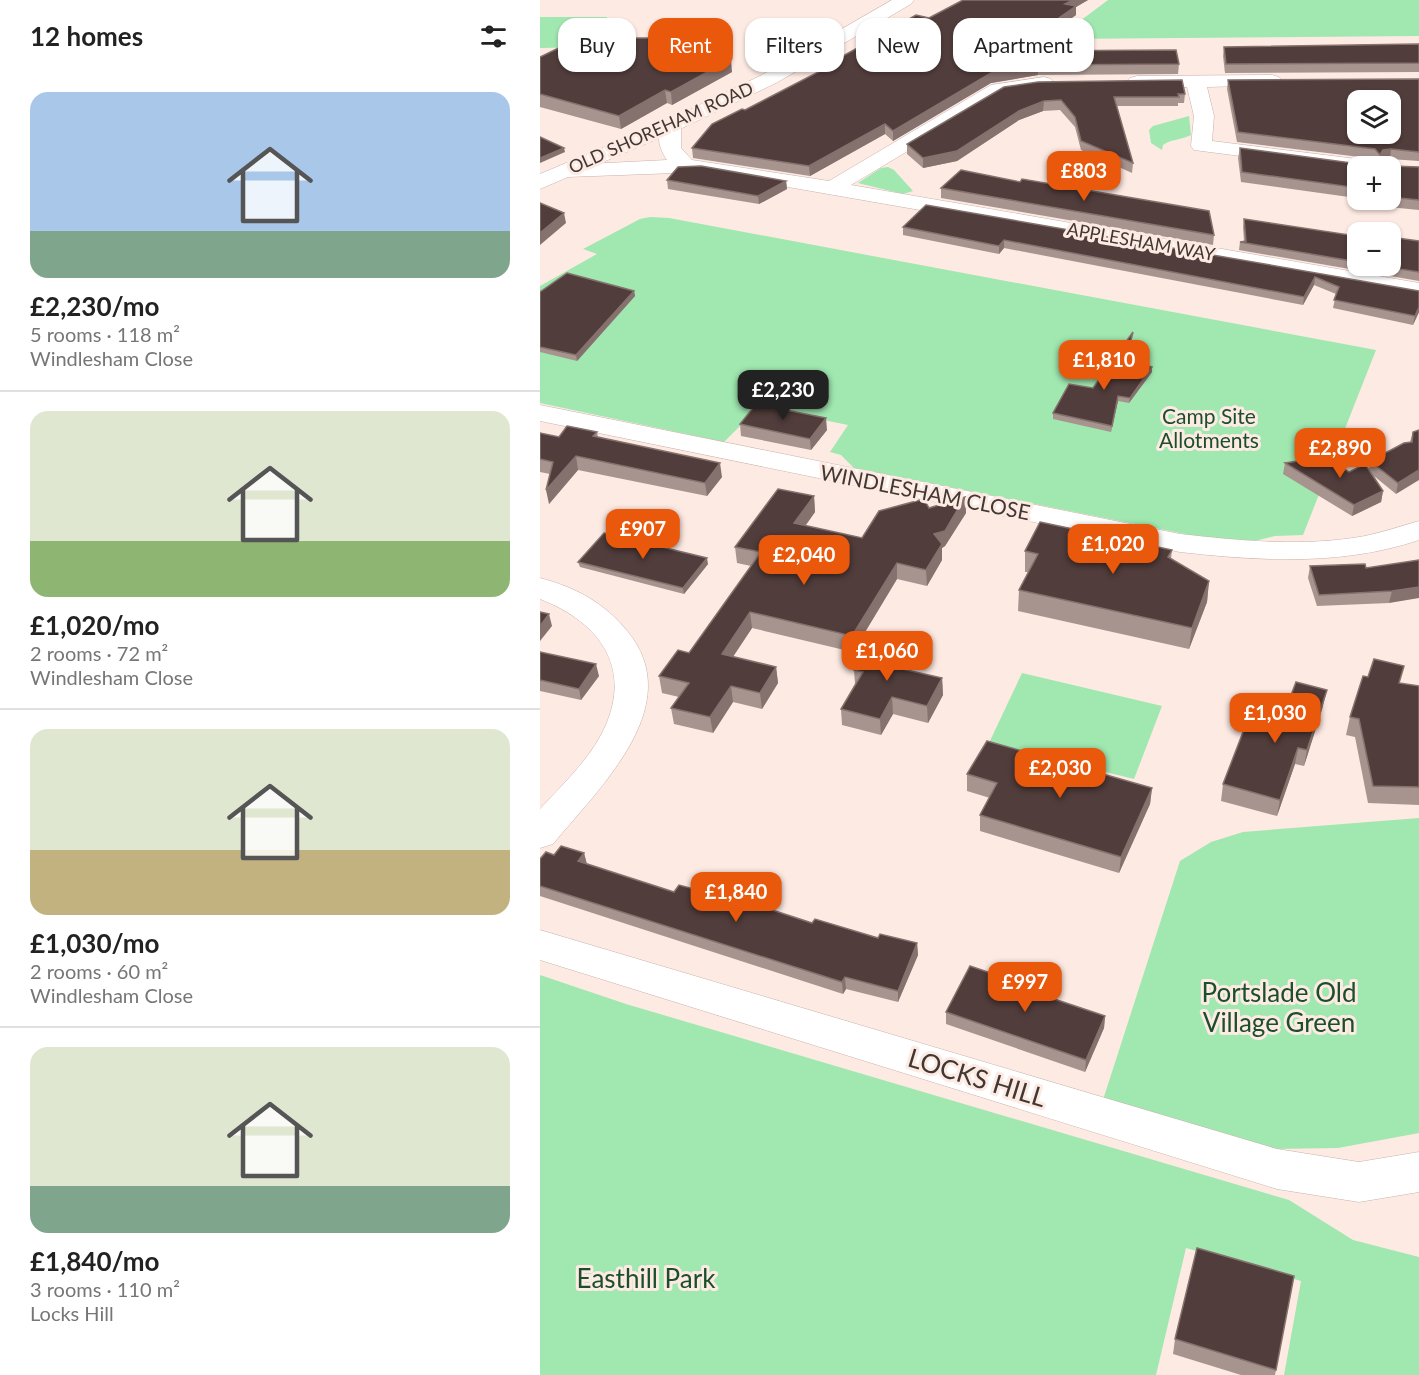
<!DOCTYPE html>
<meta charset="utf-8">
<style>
body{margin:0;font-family:Lato,sans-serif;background:#f2f2f2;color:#222;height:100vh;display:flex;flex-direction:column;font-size:22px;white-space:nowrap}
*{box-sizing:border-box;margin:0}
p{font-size:20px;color:#767676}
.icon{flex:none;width:33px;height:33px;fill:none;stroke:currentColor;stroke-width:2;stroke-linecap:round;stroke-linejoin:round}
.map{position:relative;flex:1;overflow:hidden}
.side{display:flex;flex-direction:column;background:#fff;width:540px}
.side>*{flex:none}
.hud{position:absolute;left:18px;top:18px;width:570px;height:54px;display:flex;gap:12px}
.fabs{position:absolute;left:807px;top:90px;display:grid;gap:12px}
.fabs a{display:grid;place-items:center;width:54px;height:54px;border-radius:12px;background:#fff;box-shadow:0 2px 4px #0004;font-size:30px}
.price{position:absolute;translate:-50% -51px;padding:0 14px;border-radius:12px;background:#ea580c;color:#fff;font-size:20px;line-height:39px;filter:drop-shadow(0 2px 3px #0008)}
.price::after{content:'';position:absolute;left:50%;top:36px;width:18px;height:14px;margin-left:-9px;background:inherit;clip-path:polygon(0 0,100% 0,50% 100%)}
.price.on{background:#222;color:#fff}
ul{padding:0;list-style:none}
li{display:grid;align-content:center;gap:12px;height:318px;padding:0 30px}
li+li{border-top:2px solid #e0e0e0}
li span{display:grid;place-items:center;height:186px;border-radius:18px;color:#555}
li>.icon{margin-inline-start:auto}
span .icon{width:108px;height:108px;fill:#fffc;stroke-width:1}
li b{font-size:26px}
h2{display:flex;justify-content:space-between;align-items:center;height:72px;padding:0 30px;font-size:26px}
.tag{padding:0 21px;border-radius:18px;background:#fff;box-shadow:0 2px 4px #0004;font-size:21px;line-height:54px}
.tag.on{background:#ea580c;color:#fff}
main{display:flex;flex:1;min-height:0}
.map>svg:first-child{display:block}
.green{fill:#a0e7b0}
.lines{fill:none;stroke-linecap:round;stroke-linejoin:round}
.minor-casing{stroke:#cab3ab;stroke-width:1}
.major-casing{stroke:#cab3ab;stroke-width:1}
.minor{fill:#fff;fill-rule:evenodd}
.major{fill:#fff;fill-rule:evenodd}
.wall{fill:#a7948f;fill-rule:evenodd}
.shaded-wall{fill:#85716d}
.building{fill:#513d3b;stroke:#85716d;stroke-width:1.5;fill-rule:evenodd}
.labels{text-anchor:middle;stroke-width:6;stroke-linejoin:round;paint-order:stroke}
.far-street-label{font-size:18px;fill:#413834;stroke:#fdeae3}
.park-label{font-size:21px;fill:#1b4f2b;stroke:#fdeae3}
.street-label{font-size:21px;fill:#413834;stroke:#fdeae3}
.near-park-label{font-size:26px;fill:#1b4f2b;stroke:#fdeae3}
.near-street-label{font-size:26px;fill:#413834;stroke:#fdeae3}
</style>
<main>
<section class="side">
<h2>12 homes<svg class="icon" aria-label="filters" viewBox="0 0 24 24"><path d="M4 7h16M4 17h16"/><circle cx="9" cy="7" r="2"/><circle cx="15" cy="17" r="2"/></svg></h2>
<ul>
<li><span style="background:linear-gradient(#a9c7e8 75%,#7fa58c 0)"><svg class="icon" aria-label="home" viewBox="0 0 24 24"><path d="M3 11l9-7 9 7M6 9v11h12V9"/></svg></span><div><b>£2,230/mo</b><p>5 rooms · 118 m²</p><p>Windlesham Close</p></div></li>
<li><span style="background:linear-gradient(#dfe7d0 70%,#8fb573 0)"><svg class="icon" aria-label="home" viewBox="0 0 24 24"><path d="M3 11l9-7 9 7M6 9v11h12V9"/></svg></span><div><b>£1,020/mo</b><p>2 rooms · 72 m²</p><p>Windlesham Close</p></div></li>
<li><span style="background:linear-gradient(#dfe7d0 65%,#c2b280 0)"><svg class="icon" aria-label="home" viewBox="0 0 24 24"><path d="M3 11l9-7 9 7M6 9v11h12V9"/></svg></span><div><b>£1,030/mo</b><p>2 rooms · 60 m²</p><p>Windlesham Close</p></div></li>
<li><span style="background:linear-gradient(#dfe7d0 75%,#7fa58c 0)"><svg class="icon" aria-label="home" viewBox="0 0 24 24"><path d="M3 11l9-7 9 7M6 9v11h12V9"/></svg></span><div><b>£1,840/mo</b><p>3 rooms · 110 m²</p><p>Locks Hill</p></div></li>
</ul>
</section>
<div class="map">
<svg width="879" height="1375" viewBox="0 0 879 1375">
<rect width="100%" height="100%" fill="#fdeae3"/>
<!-- green -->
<g class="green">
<path d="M568,0H879V36L516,39Z"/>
<path d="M0,17H67L56,47L0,48Z"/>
<path d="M649,116L651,135C642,140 631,139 623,145L622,150L611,143L609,130L613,126Z"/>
<path d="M348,167L354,170L373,191L363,194L318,183L341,168Z"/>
<path d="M110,217L129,218L836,350L763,535L735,536L710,542L650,535L314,468L301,455L290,452L308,425L219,407L184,442L0,403V286L57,254L43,249L100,219Z"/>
<path d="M482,673L622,706L594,779L449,743Z"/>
<path d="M879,818V1133L798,1148L731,1149L562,1103L640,861L671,842L703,832Z"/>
<path d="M0,975L86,1004L749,1200L813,1240L879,1257V1375H744L761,1281L646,1248L616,1375H0Z"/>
</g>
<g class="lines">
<!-- minor casing -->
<g class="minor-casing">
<g id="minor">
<path d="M732,75L739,77L742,81L739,85L667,87L674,116L672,141L825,160L833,161L835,166H818V171L654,150L651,146L654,116L647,87L597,88L590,86L587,82L590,78L597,76Z"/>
<path d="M504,77L511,79L514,83L511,87L463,94L311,185L879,283V297L162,172L27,177L19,176L16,171L19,166L27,165L127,160C119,148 115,135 124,122L131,120L138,122L141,126V148L152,160L289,181L451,85Z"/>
<path d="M0,405L640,534C701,541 765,547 825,536C844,532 861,526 879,521V540C802,566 720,561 640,552L0,421Z"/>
<path d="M0,578C35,587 65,603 88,632C148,706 58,789 13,844L0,848V809C21,786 46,763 61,735C95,671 62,623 0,599Z"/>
<path d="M0,930L737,1149L819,1162L879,1152V1192L819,1202L737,1189L0,960Z"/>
</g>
</g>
<!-- major casing -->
<g class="major-casing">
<path id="major" d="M352,0H374L371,4L236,83L138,130L0,189V174L124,122L222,75Z"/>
</g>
<!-- minor -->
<use href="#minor" class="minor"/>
<!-- major -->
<use href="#major" class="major"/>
</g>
<!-- wall -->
<g class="wall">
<path d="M423,0H548L536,7V15L485,51L639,64L638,74L498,75L451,83L353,141L345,134L270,176L153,158L152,148L285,68V66L389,18Z"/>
<path d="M879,44V72L685,73L683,56L684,47Z"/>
<path d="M0,57L192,72L132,105L127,103L81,129L0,107Z"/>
<path d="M879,79V161L850,159L852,166L879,167V210L808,203L809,197L701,182L698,158L700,148L819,164L828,158L697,142L687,89L688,80ZM818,166H850V200H818Z"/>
<path d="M464,87L645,94L644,103H638V106H577L593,163L592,173L541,150L535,127L520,110L503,111L479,120L417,161L383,168L367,154V144Z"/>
<path d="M127,180L246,181L247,189L219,204L128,189Z"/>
<path d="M480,182L674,235L673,245L401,198V188Z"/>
<path d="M386,205L879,291V312L873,325L793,308L796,294L774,285L763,305L464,248L459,254L363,235V227Z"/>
<path d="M704,219L809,235L818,232V266H850L879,241V281L699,250L700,242L704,241L703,227Z"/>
<path d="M94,291L95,296L37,361L0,352V292Z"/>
<path d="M593,332L587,361L612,367V372L589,403L578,401L571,432L513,419V413L553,388Z"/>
<path d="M200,424L287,430L271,450L201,436Z"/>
<path d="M879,430L856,494L834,476L843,491L841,502L812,516L743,474L745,463L809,472L829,469L830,461L870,442L873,432Z"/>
<path d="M57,432L58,437L182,477L167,496L38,470L9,504L10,474L0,472V433L19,437Z"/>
<path d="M274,496L275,512L265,526L322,538L389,508L425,497L426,513L405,546L402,548V560L387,586L357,579L313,652L212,628L193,657L236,667L238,683L222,709L193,702L173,733L134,724L131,708L139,697L122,693L119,676L149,653L211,566L197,563L195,547Z"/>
<path d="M632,550L631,559L669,581L667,602L649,649L478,611L479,590L488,572H485V551Z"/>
<path d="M879,560L849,603L777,606L768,578L770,566L826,568Z"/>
<path d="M38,562L168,564L144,594L40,567Z"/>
<path d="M0,652L59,676L41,700L0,691Z"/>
<path d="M370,665L367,670L402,678L403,695L388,723L353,714L341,735L302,725L301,709L315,684L314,670Z"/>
<path d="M860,683L879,686V805L828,803L815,737L806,735L810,717Z"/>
<path d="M783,706L764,766L755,764L737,816L681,801L683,784L741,722Z"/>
<path d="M427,774L612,788L610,804L579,873L440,831V815L450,798L427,791Z"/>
<path d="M44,853L47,864L134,892L338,938L377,943L378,955L358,1002L306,989L303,994L0,896V859L14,855Z"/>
<path d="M501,994L565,1016L564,1028L545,1072L406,1024V1012Z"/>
<path d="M635,1339L736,1370L735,1375H701L633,1354Z"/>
</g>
<!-- shaded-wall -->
<g class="shaded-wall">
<path d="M533,0H548L536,7V15L471,61V51L525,4Z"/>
<path d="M191,59L192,72L132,105L131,92Z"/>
<path d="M498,65V75L451,83L353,141V131L451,73Z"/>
<path d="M125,90L127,103L81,129L79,116Z"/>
<path d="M504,101L503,111L479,120L417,161L383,168V158L479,111Z"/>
<path d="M345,124V134L270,176L269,166Z"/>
<path d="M24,148L25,152L0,163V158Z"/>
<path d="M851,149L850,159L838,165L840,155L843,150Z"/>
<path d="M246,181L247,189L219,204L218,196Z"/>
<path d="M24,213L26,223L0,245V233Z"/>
<path d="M464,240V248L459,254V246Z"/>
<path d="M775,277L774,285L763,305L764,297Z"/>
<path d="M94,291L95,296L37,361L36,355Z"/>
<path d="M879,307V312L873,325L875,316Z"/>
<path d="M612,367V372L589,403L590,398Z"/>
<path d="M578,396V401L571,432L572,426Z"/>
<path d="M286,418L287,430L271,450L270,439Z"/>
<path d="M36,456L38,470L9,504L6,490Z"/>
<path d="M180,463L182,477L167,496L165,483Z"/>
<path d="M879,470V480L856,494L858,483Z"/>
<path d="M843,491L841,502L812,516L814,505Z"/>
<path d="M274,496L275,512L256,539L254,523Z"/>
<path d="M425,497L426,513L405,546L402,548V560L387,586L386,570L394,534Z"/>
<path d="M167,558L168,564L144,594L143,588Z"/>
<path d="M357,563V579L313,652L312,636Z"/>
<path d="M669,581L667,602L649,649L652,628Z"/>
<path d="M879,587V598L849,603L852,591Z"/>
<path d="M210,612L212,628L184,670L182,654Z"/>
<path d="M9,614L12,626L0,641V626Z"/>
<path d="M369,649L370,665L359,684L358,668Z"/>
<path d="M56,664L59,676L41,700L39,689Z"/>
<path d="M236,667L238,683L222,709L220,693Z"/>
<path d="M402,678L403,695L388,723L387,706Z"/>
<path d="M191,686L193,702L173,733L170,717Z"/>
<path d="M787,690L783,706L764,766L767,750Z"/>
<path d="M352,697L353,714L341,735L340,719Z"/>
<path d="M758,748L755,764L737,816L740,800Z"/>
<path d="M612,788L610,804L579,873L581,857Z"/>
<path d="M44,853L47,865L38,861Z"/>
<path d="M377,943L378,955L358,1002V991Z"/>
<path d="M305,977L306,989L303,994L302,982Z"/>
<path d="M565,1016L564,1028L545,1072L546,1060Z"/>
</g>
<!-- building -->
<g class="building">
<path d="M423,0H533L525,4L536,6L471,51L636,50L639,64L498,65L451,73L353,131L345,124L269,166L152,148L172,124L202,109L205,110L288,67L285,66L376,15L389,18Z"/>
<path d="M39,38H109L191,59L131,92L125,90L79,116L0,94V57Z"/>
<path d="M879,44V63L686,64L684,47Z"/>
<path d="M879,79V152L851,149L843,150L840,155L835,149L698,132L688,80ZM818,100H850V134H818Z"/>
<path d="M642,80L645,94H638L639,97H574L593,163L541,141L535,117L521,100L504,101L479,111L417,151L383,158L367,144L464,87L498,82Z"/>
<path d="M0,137L24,148L0,158Z"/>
<path d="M700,148L819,164L822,159L840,157L850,159L852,166L879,167V200L850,197V166H818V188L702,172Z"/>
<path d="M161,166L246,181L218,196L127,180L138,167Z"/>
<path d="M421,170L480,182L482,179L669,211L674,235L401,188Z"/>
<path d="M818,189V194L809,193Z"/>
<path d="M0,203L24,213L0,233Z"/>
<path d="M386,205L879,291V307L875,316L794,300L799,287L775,277L764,297L464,240L459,246L363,227Z"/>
<path d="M704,219L809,235L810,230L826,232H818V262L700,242L706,241Z"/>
<path d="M850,237L879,241V272L840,266H850Z"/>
<path d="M27,273L94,291L36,355L0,347V292Z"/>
<path d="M593,332L586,360L612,367L590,398L578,396L572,426L513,413L529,384L553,388Z"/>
<path d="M216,404L286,418L270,439L200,424Z"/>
<path d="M27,426L57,432L53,436L180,463L165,483L36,456L6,490L13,462L0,459V433L19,437Z"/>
<path d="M879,430V470L858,483L830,461L864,443L872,442L873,432Z"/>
<path d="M784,457L809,472L825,464L843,491L814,505L745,463Z"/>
<path d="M238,489L274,496L254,523L322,538L339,511L384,499L389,508L425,497L405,531L394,534L402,544L386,570L357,563L312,636L210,612L182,654L236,667L220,693L191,686L170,717L131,708L149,683L119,676L138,650L149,653L221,552L195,547Z"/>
<path d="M500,522L632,550L628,557L669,581L652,628L479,590L498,554L485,551Z"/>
<path d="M64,533L167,558L143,588L38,562Z"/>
<path d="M879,560V587L852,591L779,595L770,566L825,564L826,568Z"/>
<path d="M0,612L9,614L0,626Z"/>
<path d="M332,640L369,649L358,668L402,678L387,706L352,697L340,719L301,709L323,672L314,670Z"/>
<path d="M0,652L56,664L39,689L0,680Z"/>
<path d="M834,659L864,666L859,683L879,686V787L833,786L819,719L810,717L823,676L828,677Z"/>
<path d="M756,682L787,690L767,750L758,748L740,800L683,784L710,714L741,722Z"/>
<path d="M447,741L612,788L581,857L440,815L457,783L427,774Z"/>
<path d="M21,846L44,853L38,861L134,892L139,885L223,907L272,923L275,919L338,938L340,934L377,943L358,991L305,977L302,982L0,886V859L6,852L14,855Z"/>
<path d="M430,966L501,990L499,994L565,1016L546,1060L406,1012Z"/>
<path d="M657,1248L754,1276L736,1370L635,1339Z"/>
</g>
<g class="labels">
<!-- far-street labels -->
<g class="far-street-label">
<text transform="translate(121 128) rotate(-24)" y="6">OLD SHOREHAM ROAD</text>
<text transform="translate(601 242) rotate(10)" y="6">APPLESHAM WAY</text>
</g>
<!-- park labels -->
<g class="park-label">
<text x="669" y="424">Camp Site<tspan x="669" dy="24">Allotments</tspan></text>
</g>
<!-- street labels -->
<g class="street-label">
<text transform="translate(385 493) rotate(11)" y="7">WINDLESHAM CLOSE</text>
</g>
<!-- near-park labels -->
<g class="near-park-label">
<text x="739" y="1002">Portslade Old<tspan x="739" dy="30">Village Green</tspan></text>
<text x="106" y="1288">Easthill Park</text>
</g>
<!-- near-street labels -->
<g class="near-street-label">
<text transform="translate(437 1078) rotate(17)" y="9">LOCKS HILL</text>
</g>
</g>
</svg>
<div class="fabs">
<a><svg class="icon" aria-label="layers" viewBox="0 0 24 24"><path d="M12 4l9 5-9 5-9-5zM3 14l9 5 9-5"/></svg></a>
<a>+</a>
<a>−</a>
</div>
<b class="price" style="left:544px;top:202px">£803</b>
<b class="price" style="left:564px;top:391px">£1,810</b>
<b class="price on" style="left:243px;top:421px">£2,230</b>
<b class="price" style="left:800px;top:479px">£2,890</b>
<b class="price" style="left:103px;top:560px">£907</b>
<b class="price" style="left:573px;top:575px">£1,020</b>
<b class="price" style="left:264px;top:586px">£2,040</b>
<b class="price" style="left:347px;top:682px">£1,060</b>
<b class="price" style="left:735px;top:744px">£1,030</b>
<b class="price" style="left:520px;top:799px">£2,030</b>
<b class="price" style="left:196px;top:923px">£1,840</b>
<b class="price" style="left:485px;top:1013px">£997</b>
<div class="hud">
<a class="tag">Buy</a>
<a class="tag on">Rent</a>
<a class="tag">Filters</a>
<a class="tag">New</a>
<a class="tag">Apartment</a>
</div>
</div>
</main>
